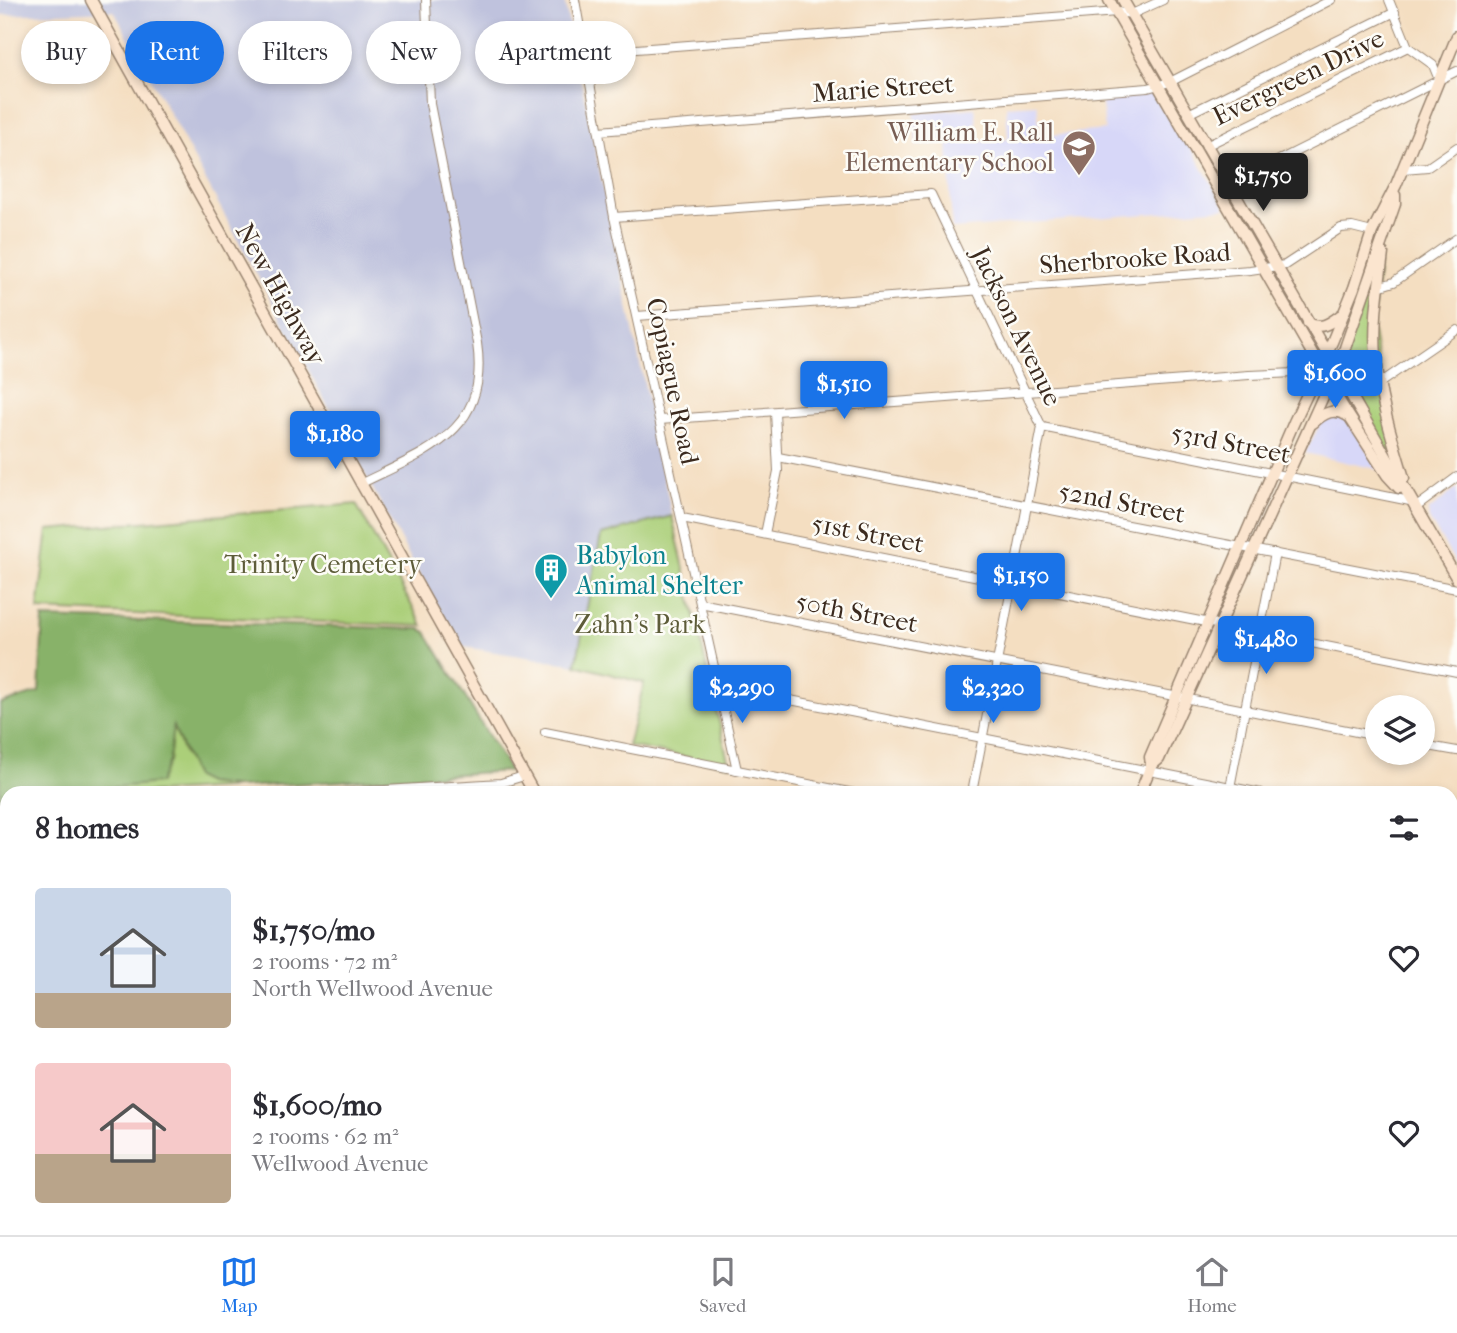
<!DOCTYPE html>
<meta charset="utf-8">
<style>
body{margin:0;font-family:"IM FELL French Canon",serif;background:#f2f2f3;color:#2b2b33;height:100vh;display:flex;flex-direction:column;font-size:26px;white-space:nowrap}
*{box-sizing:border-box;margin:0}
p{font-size:23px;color:#7c7c81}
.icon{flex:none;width:38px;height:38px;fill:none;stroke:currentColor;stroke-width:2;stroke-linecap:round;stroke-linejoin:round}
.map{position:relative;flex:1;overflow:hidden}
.panel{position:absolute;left:0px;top:786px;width:1458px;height:450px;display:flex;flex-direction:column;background:#fff;border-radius:21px 21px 0 0;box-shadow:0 4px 10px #0003}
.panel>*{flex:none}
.hud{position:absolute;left:21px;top:21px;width:700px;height:63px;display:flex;gap:14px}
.controls{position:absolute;left:1365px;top:695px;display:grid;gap:14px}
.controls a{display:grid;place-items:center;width:70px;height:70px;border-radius:50%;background:#fff;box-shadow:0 4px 10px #0003;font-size:35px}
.price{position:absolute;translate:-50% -60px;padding:0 16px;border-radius:7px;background:#1a73e8;color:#fff;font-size:23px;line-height:46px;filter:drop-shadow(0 2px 4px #0008)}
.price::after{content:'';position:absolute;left:50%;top:42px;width:21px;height:16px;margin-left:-10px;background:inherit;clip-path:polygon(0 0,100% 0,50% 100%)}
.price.current{background:#222;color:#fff}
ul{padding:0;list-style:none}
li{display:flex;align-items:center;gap:21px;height:175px;padding:0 35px}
li span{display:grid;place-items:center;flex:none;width:196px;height:140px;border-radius:7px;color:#555}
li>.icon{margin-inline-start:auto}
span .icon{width:84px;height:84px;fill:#fffc;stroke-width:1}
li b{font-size:30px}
h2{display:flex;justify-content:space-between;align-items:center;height:84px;padding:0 35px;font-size:30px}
.chip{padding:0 24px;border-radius:32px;background:#fff;box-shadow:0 4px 10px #0003;font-size:24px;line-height:63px}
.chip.current{background:#1a73e8;color:#fff}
.tabs{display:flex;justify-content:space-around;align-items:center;height:98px;border-top:2px solid #e1e1e2;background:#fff;font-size:19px;color:#7c7c81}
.tabs a{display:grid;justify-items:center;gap:4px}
.tabs .current{color:#1a73e8}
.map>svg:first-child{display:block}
.built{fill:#d7d7f8}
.industrial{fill:#bfc2dd}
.green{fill:#abcf79;stroke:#737c4c;stroke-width:2}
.forest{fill:#88b269;stroke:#626e44;stroke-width:2}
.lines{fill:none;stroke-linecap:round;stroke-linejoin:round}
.street-casing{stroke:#988470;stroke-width:10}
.secondary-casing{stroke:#988470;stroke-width:13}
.highway-casing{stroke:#988470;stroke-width:17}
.street{stroke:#fff;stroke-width:8}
.secondary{stroke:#fbe5cf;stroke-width:10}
.highway{stroke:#f5bf86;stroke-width:14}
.labels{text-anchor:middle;stroke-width:5;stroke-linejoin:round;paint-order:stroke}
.street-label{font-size:26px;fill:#3b2a1e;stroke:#fdfcf7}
.education-label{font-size:26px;fill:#785e54;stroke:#fdfcf7;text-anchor:end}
.culture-label{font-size:26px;fill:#0d838f;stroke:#fdfcf7;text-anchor:start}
.park-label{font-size:26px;fill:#5d5c39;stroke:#fdfcf7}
</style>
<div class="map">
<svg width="1457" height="1235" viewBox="0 0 1457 1235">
<rect width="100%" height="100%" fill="#fdfcf7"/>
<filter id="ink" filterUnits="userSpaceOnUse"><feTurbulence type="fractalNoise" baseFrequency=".0143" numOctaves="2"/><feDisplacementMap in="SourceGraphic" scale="14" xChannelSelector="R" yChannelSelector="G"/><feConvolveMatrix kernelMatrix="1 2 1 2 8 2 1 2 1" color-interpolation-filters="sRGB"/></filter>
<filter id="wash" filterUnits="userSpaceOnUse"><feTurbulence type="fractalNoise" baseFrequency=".00686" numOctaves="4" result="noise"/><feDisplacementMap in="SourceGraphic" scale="28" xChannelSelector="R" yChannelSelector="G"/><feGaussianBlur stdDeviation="1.57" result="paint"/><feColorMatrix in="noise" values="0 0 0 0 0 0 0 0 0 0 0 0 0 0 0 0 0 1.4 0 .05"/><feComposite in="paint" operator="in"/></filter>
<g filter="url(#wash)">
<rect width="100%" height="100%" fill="#f4dec1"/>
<!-- built -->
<g class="built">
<path d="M1158,92L1226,208L952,229L948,143L916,146L914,113L975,108L979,142L1008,139L1006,106L1037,104L1040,136L1105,130L1101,96Z"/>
<path d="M1344,415L1381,470L1305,453L1324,417Z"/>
<path d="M1457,488V565L1429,519L1428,511Z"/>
</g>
<!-- industrial -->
<path class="industrial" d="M0,0H564L672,516L601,535L576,665L458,646L114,11L0,15Z"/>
<!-- green -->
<g class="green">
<path d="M1379,258L1372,328L1396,465L1340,368Z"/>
<path d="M356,504L423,626L38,610L48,530Z"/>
<path d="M672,516L729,765L628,746L644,683L576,665L601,535Z"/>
<path d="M173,724L184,754L207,783L241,787L147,793H56L169,761Z"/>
</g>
<!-- forest -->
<path class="forest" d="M43,618L421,629L426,632L510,771L241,787L207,783L195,777L173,726L169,761L159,783L56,793H7V861L0,860V704L39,692Z"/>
</g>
<g filter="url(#ink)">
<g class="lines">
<!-- street casing -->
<g class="street-casing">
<g id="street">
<path d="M575,0L614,217L737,770"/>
<path d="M1389,0L1408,47L1433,65L1439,80"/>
<path d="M585,53L1117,12L1132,14L1163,0"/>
<path d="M1188,114L1395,12"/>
<path d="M599,131L1148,88L1170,82L1331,0"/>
<path d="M1206,146L1408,47"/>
<path d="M1403,169L1428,167L1457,147"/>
<path d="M1219,190L1457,71"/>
<path d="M614,217L931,194L1042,427L972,793"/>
<path d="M1378,287L1394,282L1457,238"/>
<path d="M637,316L1250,270L1285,265L1341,228L1352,227L1372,232"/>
<path d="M1380,383L1457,330"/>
<path d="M660,420L1249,375L1317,372"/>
<path d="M1042,427L1410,501"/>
<path d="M778,457L1457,589"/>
<path d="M360,484C427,451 490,432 477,343L430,104L426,0"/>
<path d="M1415,508L1457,477"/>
<path d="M682,518L1457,672"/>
<path d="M765,534L778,471L775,412"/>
<path d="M700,603L1377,736"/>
<path d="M719,686L1261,793"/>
<path d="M545,732L854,793"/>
<path d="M1423,745L1457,751"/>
<path d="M336,793L501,783L524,776"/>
<path d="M1229,793L1275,553"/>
<path d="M1451,830L1457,831"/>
<path d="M0,868L7,870"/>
<path d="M1451,911L1457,912"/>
<path d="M0,948L7,950"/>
<path d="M1451,975L1457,943"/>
<path d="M1451,991L1457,993"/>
<path d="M0,1029L7,1030"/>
<path d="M1451,1072L1457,1073"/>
<path d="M0,1108L7,1110"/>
<path d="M1451,1152L1457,1153"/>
<path d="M0,1191L7,1193"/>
<path d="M194,1228L228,1235"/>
<path d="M623,1228L634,1231"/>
<path d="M786,1228L790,1235"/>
<path d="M1015,1228L1048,1235"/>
<path d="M117,1235L119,1228"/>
<path d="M375,1235L376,1228"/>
<path d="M657,1235H659"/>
<path d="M886,1235L888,1228"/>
<path d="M1142,1235L1143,1228"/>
<path d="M1401,1235L1402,1228"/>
</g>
</g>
<!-- secondary casing -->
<g class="secondary-casing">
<g id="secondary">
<path d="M91,0L534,793"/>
<path d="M1109,0L1343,407L1387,475L1399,488"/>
<path d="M1123,0L1457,579"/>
<path d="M1383,253C1379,287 1373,321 1376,356C1379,398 1392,438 1404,478"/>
<path d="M1308,323C1322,330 1330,323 1341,315"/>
<path d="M1313,423C1324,413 1334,407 1348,416"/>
<path d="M1151,766L1159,759L1345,348L1395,204V195"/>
<path d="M1140,793L1151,766L1150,757L1294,422L1332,342L1354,288L1372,232L1396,185L1457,36"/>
<path d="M633,1235L634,1228"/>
<path d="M962,1235L965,1228"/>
</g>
</g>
<!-- highway casing -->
<g class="highway-casing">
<path id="highway" d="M1440,1235L1457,1225"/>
</g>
<!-- street -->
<use href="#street" class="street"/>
<!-- secondary -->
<use href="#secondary" class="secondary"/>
<!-- highway -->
<use href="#highway" class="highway"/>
</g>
</g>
<!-- icons -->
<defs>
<g id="school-pin" transform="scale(1.75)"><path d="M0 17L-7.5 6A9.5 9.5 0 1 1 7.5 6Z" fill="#8d6e63" stroke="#fdfcf7"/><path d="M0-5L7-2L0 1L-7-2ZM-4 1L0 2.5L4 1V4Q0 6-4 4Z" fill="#fff"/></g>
<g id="building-pin" transform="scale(1.75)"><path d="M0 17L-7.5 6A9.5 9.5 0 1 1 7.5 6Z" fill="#0f9aa8" stroke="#fdfcf7"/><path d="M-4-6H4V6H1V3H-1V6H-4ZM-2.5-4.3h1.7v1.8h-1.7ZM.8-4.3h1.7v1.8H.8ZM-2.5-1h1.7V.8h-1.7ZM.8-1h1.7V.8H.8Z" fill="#fff"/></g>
</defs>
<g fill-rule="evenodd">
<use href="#school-pin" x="1079" y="147"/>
<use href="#building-pin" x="551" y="570"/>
</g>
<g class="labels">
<!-- street labels -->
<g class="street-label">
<text transform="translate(1298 77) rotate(-26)" y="9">Evergreen Drive</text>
<text transform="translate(883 88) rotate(-4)" y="9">Marie Street</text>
<text transform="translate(1135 258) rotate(-4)" y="9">Sherbrooke Road</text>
<text transform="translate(281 294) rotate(61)" y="9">New Highway</text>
<text transform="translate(1017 326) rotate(64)" y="9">Jackson Avenue</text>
<text transform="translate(673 381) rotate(78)" y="9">Copiague Road</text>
<text transform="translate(1231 443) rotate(11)" y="9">53rd Street</text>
<text transform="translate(1122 502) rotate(11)" y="9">52nd Street</text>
<text transform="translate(868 533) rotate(11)" y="9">51st Street</text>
<text transform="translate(857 612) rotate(11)" y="9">50th Street</text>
</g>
<!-- education labels -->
<g class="education-label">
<text x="1054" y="141">William E. Rall<tspan x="1054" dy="30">Elementary School</tspan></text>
</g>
<!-- culture labels -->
<g class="culture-label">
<text x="576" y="564">Babylon<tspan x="576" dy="30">Animal Shelter</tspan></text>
</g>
<!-- park labels -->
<g class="park-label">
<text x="323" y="573">Trinity Cemetery</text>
<text x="640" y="633">Zahn's Park</text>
</g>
</g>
</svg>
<div class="controls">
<a><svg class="icon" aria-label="layers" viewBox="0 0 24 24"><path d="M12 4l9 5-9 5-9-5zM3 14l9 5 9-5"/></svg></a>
</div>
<b class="price current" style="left:1263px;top:213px">$1,750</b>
<b class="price" style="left:1335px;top:410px">$1,600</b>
<b class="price" style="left:844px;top:421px">$1,510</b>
<b class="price" style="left:335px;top:471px">$1,180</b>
<b class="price" style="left:1021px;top:613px">$1,150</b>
<b class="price" style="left:1266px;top:676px">$1,480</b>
<b class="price" style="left:742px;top:725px">$2,290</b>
<b class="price" style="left:993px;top:725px">$2,320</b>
<div class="hud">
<a class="chip">Buy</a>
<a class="chip current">Rent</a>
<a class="chip">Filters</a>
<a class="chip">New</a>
<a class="chip">Apartment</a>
</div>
<section class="panel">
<h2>8 homes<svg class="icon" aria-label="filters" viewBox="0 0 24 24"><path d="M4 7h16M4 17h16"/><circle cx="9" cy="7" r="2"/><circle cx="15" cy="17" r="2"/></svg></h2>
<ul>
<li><span style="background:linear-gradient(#c9d6e8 75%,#b9a48a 0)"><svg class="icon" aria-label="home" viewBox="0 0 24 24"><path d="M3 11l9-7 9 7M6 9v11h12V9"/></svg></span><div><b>$1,750/mo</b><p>2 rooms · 72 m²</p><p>North Wellwood Avenue</p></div><svg class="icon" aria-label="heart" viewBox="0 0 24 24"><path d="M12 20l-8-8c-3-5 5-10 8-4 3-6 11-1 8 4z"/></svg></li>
<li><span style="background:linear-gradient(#f6c9c9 65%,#b9a48a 0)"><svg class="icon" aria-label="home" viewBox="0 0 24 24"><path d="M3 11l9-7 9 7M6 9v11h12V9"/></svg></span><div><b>$1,600/mo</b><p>2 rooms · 62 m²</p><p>Wellwood Avenue</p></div><svg class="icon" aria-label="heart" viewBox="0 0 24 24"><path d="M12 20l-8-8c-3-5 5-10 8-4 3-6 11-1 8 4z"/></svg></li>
</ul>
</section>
</div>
<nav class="tabs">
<a class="current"><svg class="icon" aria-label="map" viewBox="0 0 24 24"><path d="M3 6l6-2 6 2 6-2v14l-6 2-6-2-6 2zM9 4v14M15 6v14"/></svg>Map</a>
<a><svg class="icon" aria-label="saved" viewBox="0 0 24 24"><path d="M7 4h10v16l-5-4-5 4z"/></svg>Saved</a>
<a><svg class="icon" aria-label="home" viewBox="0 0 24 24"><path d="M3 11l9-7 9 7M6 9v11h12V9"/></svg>Home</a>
</nav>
